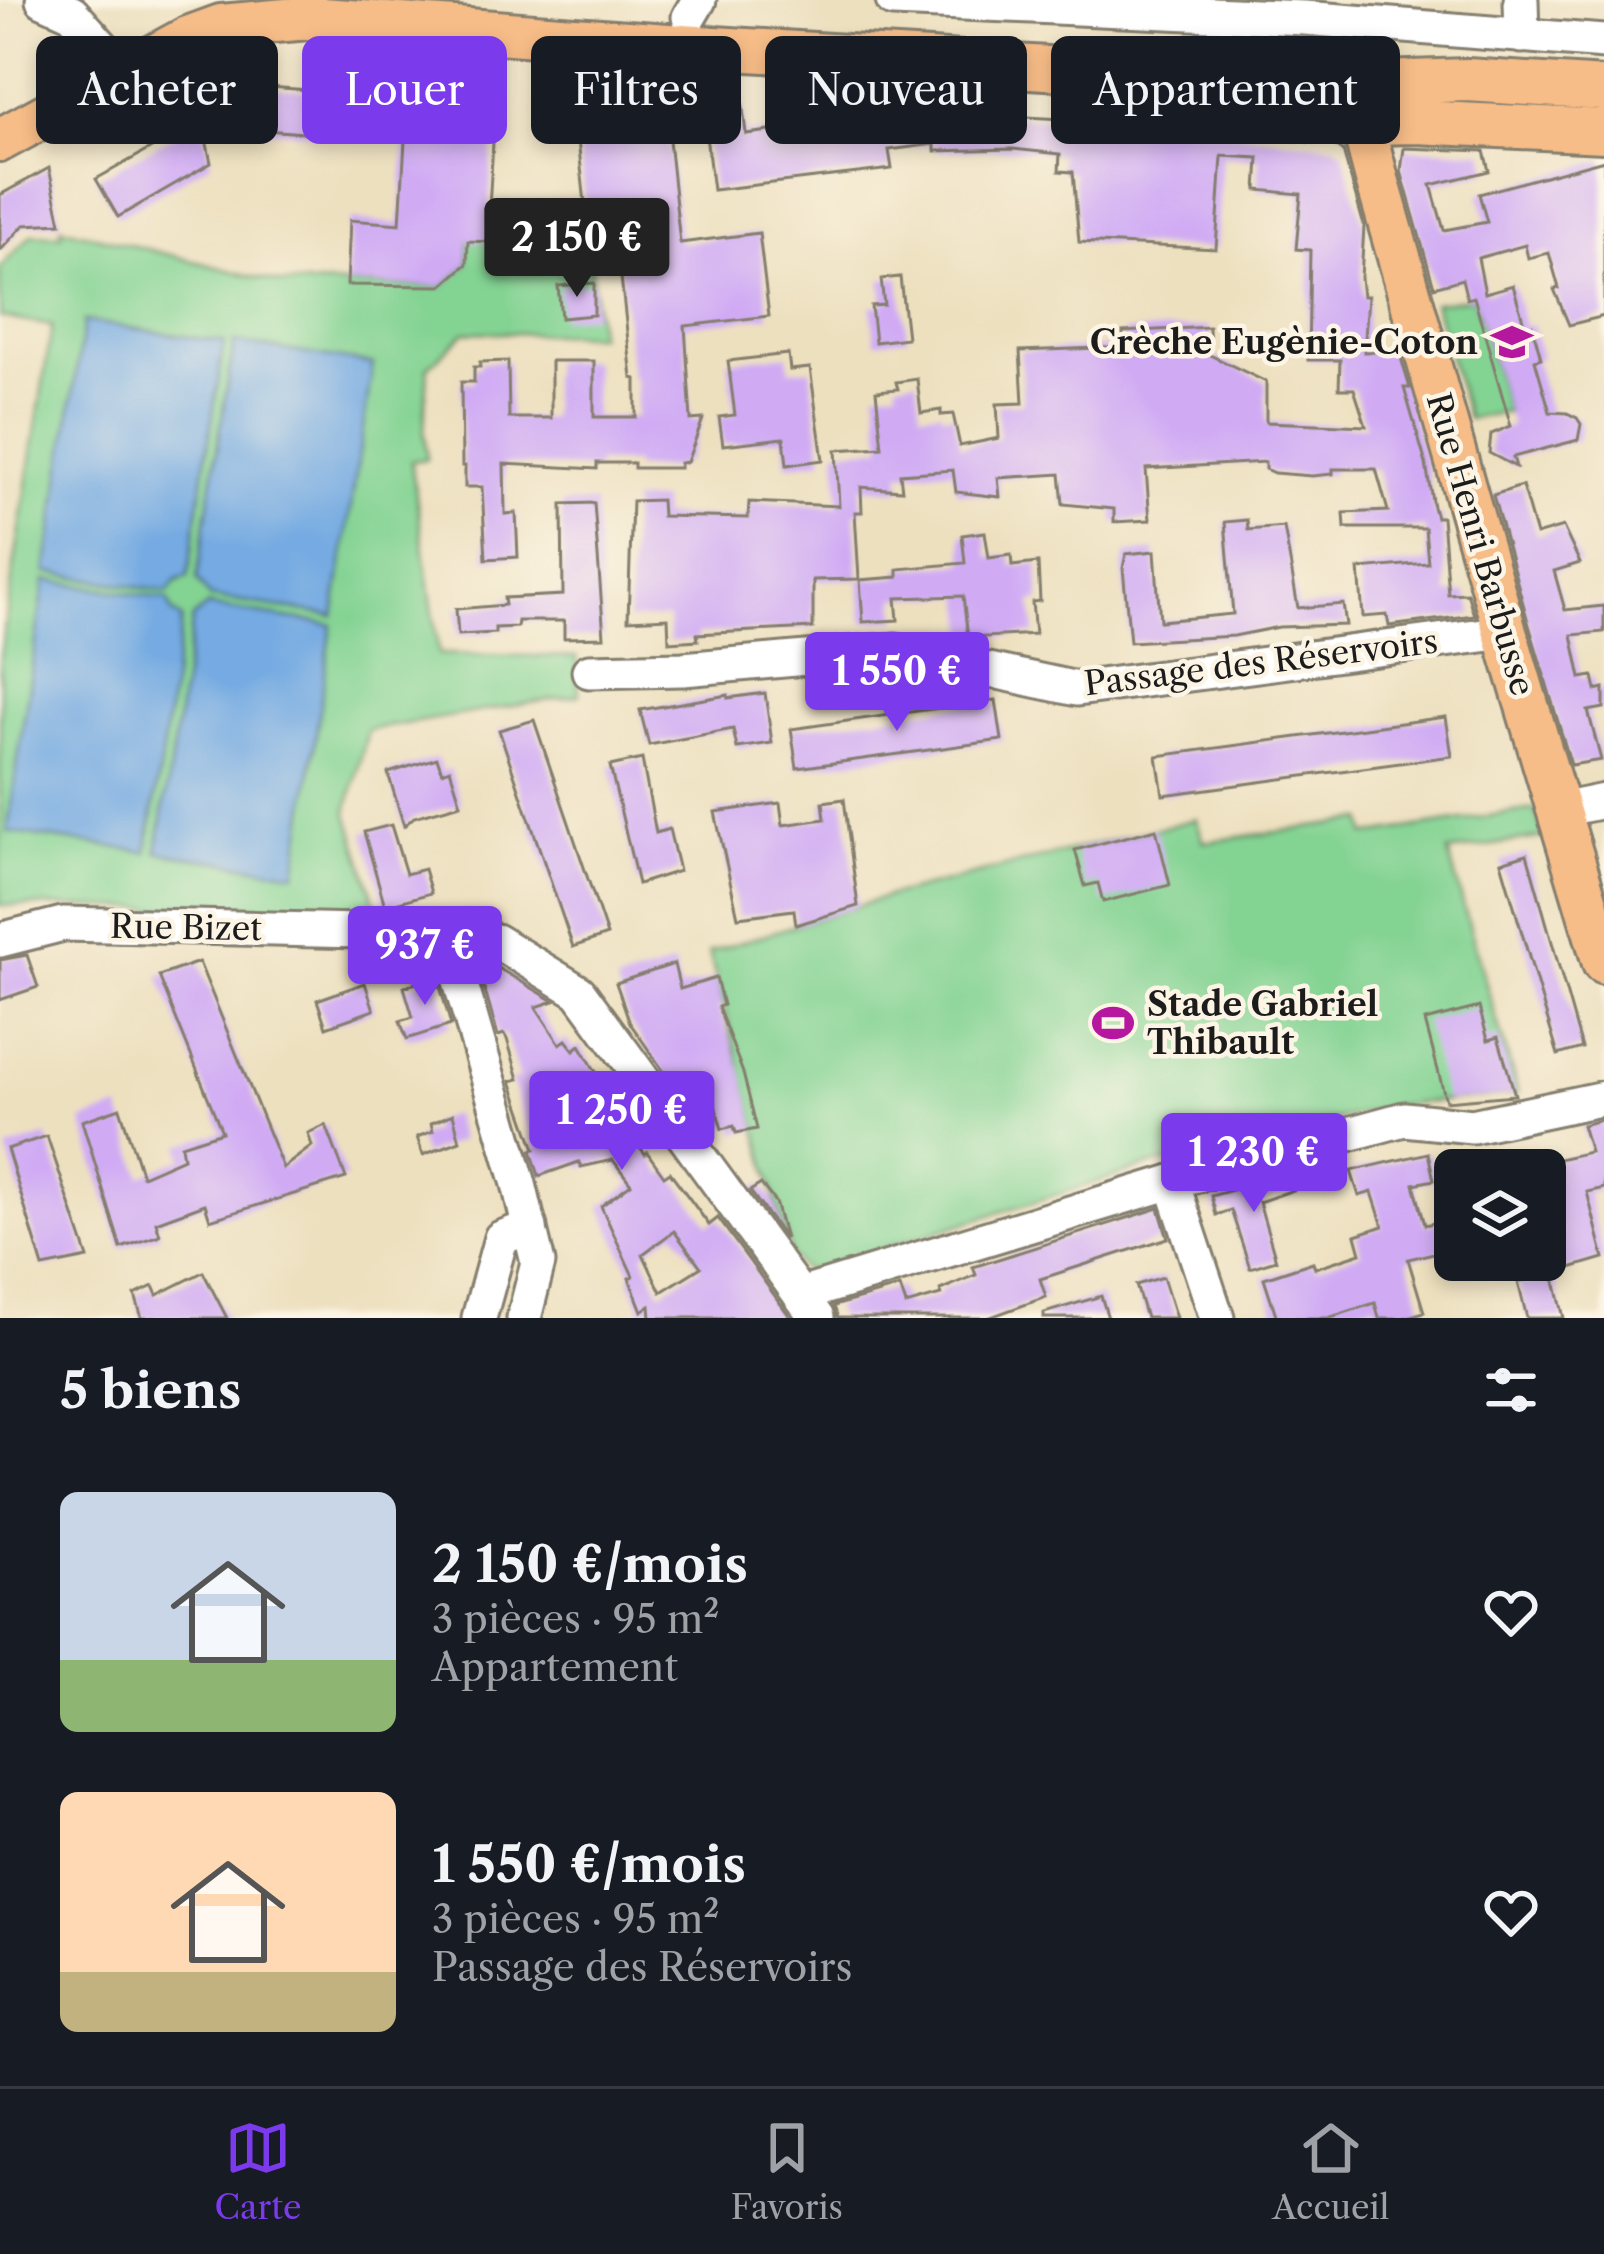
<!DOCTYPE html>
<html lang="fr">
<meta charset="utf-8">
<style>
body{margin:0;font-family:"Libre Caslon Text",serif;background:#20242c;color:#f1f3f6;height:100vh;display:flex;flex-direction:column;font-size:45px;white-space:nowrap}
*{box-sizing:border-box;margin:0}
p{font-size:39px;color:#9ea1a6}
.icon{flex:none;width:66px;height:66px;fill:none;stroke:currentColor;stroke-width:2;stroke-linecap:round;stroke-linejoin:round}
.map{position:relative;height:1318px;overflow:hidden}
.details{display:flex;flex-direction:column;background:#171b24;flex:1}
.details>*{flex:none}
.guide{position:absolute;left:36px;top:36px;width:1533px;height:108px;display:flex;gap:24px}
.fabs{position:absolute;left:1434px;top:1149px;display:grid;gap:24px}
.fabs a{display:grid;place-items:center;width:132px;height:132px;border-radius:18px;background:#171b24;box-shadow:0 6px 18px #0003;font-size:60px}
.price{position:absolute;translate:-50% -102px;padding:0 27px;border-radius:12px;background:#7c3aed;color:#fff;font-size:39px;line-height:78px;filter:drop-shadow(0 3px 6px #0008)}
.price::after{content:'';position:absolute;left:50%;top:72px;width:36px;height:27px;margin-left:-18px;background:inherit;clip-path:polygon(0 0,100% 0,50% 100%)}
.price.on{background:#222;color:#fff}
ul{padding:0;list-style:none}
li{display:flex;align-items:center;gap:36px;height:300px;padding:0 60px}
li span{display:grid;place-items:center;flex:none;width:336px;height:240px;border-radius:18px;color:#555}
li>.icon{margin-inline-start:auto}
span .icon{width:144px;height:144px;fill:#fffc;stroke-width:1}
li b{font-size:51px}
h2{display:flex;justify-content:space-between;align-items:center;height:144px;padding:0 60px;font-size:51px}
.chip{padding:0 42px;border-radius:18px;background:#171b24;box-shadow:0 6px 18px #0003;font-size:42px;line-height:108px}
.chip.on{background:#7c3aed;color:#fff}
.tabs{display:flex;justify-content:space-around;align-items:center;height:168px;border-top:3px solid #363941;background:#171b24;font-size:33px;color:#9ea1a6}
.tabs a{display:grid;justify-items:center;gap:6px}
.tabs .on{color:#7c3aed}
.map>svg:first-child{display:block}
.green{fill:#83d393;stroke:#507858;stroke-width:3;fill-rule:evenodd}
.water{fill:#75aae2;stroke:#48637f;stroke-width:3}
.building{fill:#d0abf4;fill-rule:evenodd}
.lines{fill:none;stroke-linecap:round;stroke-linejoin:round}
.minor-casing{stroke:#847e6e;stroke-width:39}
.major-casing{stroke:#847e6e;stroke-width:48}
.minor{stroke:#fff;stroke-width:33}
.major{stroke:#f7bd88;stroke-width:42}
.labels{text-anchor:middle;stroke-width:9;stroke-linejoin:round;paint-order:stroke}
.poi-label{font-size:33px;font-weight:bold;fill:#1c1c1c;stroke:#fcf5e5;text-anchor:end}
.street-label{font-size:33px;fill:#1c1c1c;stroke:#fcf5e5}
</style>
<div class="map">
<svg width="1604" height="1318" viewBox="0 0 1604 1318">
<rect width="100%" height="100%" fill="#fcf5e5"/>
<filter id="ink" filterUnits="userSpaceOnUse"><feTurbulence type="fractalNoise" baseFrequency=".00833" numOctaves="2"/><feDisplacementMap in="SourceGraphic" scale="24" xChannelSelector="R" yChannelSelector="G"/><feConvolveMatrix kernelMatrix="1 2 1 2 8 2 1 2 1" color-interpolation-filters="sRGB"/></filter>
<filter id="wash" filterUnits="userSpaceOnUse"><feTurbulence type="fractalNoise" baseFrequency=".004" numOctaves="4" result="noise"/><feDisplacementMap in="SourceGraphic" scale="48" xChannelSelector="R" yChannelSelector="G"/><feGaussianBlur stdDeviation="2.7" result="paint"/><feColorMatrix in="noise" values="0 0 0 0 0 0 0 0 0 0 0 0 0 0 0 0 0 1.4 0 .05"/><feComposite in="paint" operator="in"/></filter>
<g filter="url(#wash)">
<rect width="100%" height="100%" fill="#ede0bf"/>
<!-- green -->
<g class="green">
<path d="M468,225L588,228L598,335L465,332L428,367L424,431L427,459L411,461L439,654L577,657L579,695L368,730L347,811L379,914L0,905V656L52,326L0,317V268L32,234L62,235L61,227L283,284L442,286L467,264ZM84,321L223,343L188,576L172,585ZM45,580L168,605L177,617ZM208,606L158,852L193,619Z"/>
<path d="M1474,297L1507,412L1467,419L1434,303Z"/>
<path d="M1535,809L1544,837L1448,852L1518,1094L1395,1105L1146,1167L810,1271L801,1268L791,1255L709,952L886,897L1196,819L1204,842L1364,820L1366,835Z"/>
</g>
<!-- water -->
<g class="water">
<path d="M84,321L224,342L188,577L177,580L168,592L46,572Z"/>
<path d="M234,342L373,364L334,616L209,597L197,579Z"/>
<path d="M45,580L167,599L173,613L182,619L147,852L7,832Z"/>
<path d="M207,606L332,625L296,873L157,852L193,618Z"/>
</g>
<g id="blocks">
<!-- building -->
<g class="building">
<path d="M269,87L412,98V104L495,111L489,207L586,212L572,87L742,100L746,134L786,129L787,135L919,120L918,111L1155,124L1334,145L1343,151L1364,226L1361,278L1363,296H1368L1364,352L1399,351L1410,388H1404L1426,464L1433,507L1436,517H1442L1448,594L1467,593L1474,615L1389,626L1387,615L1363,617L1359,569L1428,563L1425,528H1345L1344,513L1388,511L1376,469H1333V474L1312,476L1274,473L1265,469V462L1146,469L1150,520L1114,522V509L1063,504L1060,474L998,478L1000,497L956,492L953,470L900,474L902,490L861,487L862,512H855L859,579L813,580V628L697,634L698,640L669,642L668,618L628,620L632,501L661,500L662,516L748,518L749,502L839,506L836,450L882,447L876,391L898,389L896,382L917,379L921,413L941,410V415L953,414L960,446L999,438L997,404L1023,403L1020,351L1124,347L1123,332L1209,327L1210,355L1266,382V422L1366,426L1354,389H1339L1340,360H1308L1310,250L1296,249L1301,194L1257,190L1259,158L1222,156L1216,249L1079,242L1073,172L1059,171L1060,154L1013,149L935,151V144L889,150L892,169L713,190L706,136L669,140L680,243L759,233L769,316L685,326L691,420L703,419L687,462L680,463V468H634V463H597V469L504,464L505,514L516,513L518,557L486,559L482,487H465V466H462L461,382H474V367H480V362L508,361L509,418H551V361H594V417H636V379L632,378L616,231L593,233V236L518,234V243L468,241L467,264L442,286L347,285L350,220L400,224L405,141L266,130Z"/>
<path d="M202,120L211,163L118,217L96,179Z"/>
<path d="M1404,148L1484,151L1489,171L1431,185L1444,230L1487,222L1479,194L1604,160V316L1569,325L1554,289L1559,288L1549,253L1528,258L1525,245L1478,258L1485,293L1513,285L1525,327L1532,325L1541,358L1535,360L1550,412L1567,413L1577,418L1581,424L1578,440L1513,457L1516,467L1489,453L1491,434L1511,426L1474,297L1467,299L1462,279L1434,287L1401,171Z"/>
<path d="M49,168L61,223L24,225L0,251V195Z"/>
<path d="M900,277L907,338L875,342L871,306L884,305L881,279Z"/>
<path d="M594,283V315L561,318L558,286Z"/>
<path d="M788,354L790,370L810,368L823,460L787,465L784,438L723,445L719,417L735,415L728,361Z"/>
<path d="M1522,486L1536,535L1563,527L1580,563L1554,571L1565,610L1604,606V632L1572,635L1581,678L1593,676L1596,690L1604,688V708L1588,711L1601,760L1571,765L1529,625L1493,495Z"/>
<path d="M594,503L604,637L564,638V621H518L517,627L495,628V633L458,635L456,609L505,605L504,598L563,595L562,504Z"/>
<path d="M1247,520L1248,530L1284,527L1298,608L1343,604L1346,625L1279,627L1234,636L1130,642L1123,568L1126,554L1155,551L1160,621L1233,614L1225,522Z"/>
<path d="M985,532L989,558L1011,555L1012,566L1038,563L1040,601L1032,602L1035,634L968,638L963,596L896,598L898,620L863,622L860,580L898,577V569L965,563L962,535Z"/>
<path d="M765,693L772,743L737,748L733,729L649,745L640,710L728,695V698Z"/>
<path d="M996,700L1002,740L797,768L791,729Z"/>
<path d="M1446,717L1452,756L1163,795L1157,756Z"/>
<path d="M534,720L607,935L573,947L499,730Z"/>
<path d="M437,758L442,772L450,769L461,804L414,817L404,826L388,773Z"/>
<path d="M642,759L656,833L669,829L679,871L638,884L610,766Z"/>
<path d="M844,799L858,906L796,925L794,910L738,917L715,812L780,803L783,825L825,819L823,802Z"/>
<path d="M391,825L406,874L424,869L431,893L385,906L364,832Z"/>
<path d="M1156,829L1170,885L1103,902L1098,883L1085,886L1075,850Z"/>
<path d="M1527,854L1582,1048L1558,1055L1501,862Z"/>
<path d="M27,955L38,987L0,1000V960Z"/>
<path d="M199,962L283,1168L312,1146L308,1133L326,1125L346,1178L210,1220L205,1204L156,1222L160,1235L121,1248L82,1121L120,1108L142,1176L183,1158L181,1145L222,1132L159,976Z"/>
<path d="M674,964L680,989L716,978L723,1005L718,1007L743,1073L757,1129L736,1133L734,1126L722,1129L712,1095L685,1102L630,1023L616,983Z"/>
<path d="M498,968L554,1001L536,1007L560,1044L566,1040L574,1050L580,1045L618,1109L614,1112L645,1154L647,1152L664,1176L670,1172L709,1225L718,1218L791,1318H651L650,1306L642,1311L629,1278L633,1276L601,1206L631,1184L613,1160L581,1167L579,1162L539,1176L531,1150L535,1149L511,1081L519,1079L507,1039L504,1034L498,1036L480,974ZM674,1231L701,1267L661,1292L643,1254Z"/>
<path d="M437,976L451,1025L407,1039L400,1021L413,1017L404,987Z"/>
<path d="M365,983L374,1010L326,1027L317,1000Z"/>
<path d="M1479,1007L1488,1040L1498,1037L1515,1095L1446,1101L1425,1021Z"/>
<path d="M453,1114L460,1141L423,1155L417,1137L433,1131L431,1123Z"/>
<path d="M1604,1119V1188L1587,1192L1604,1258L1553,1273L1564,1318H1527L1518,1282L1545,1275V1162L1590,1152L1582,1125Z"/>
<path d="M47,1136L88,1258L43,1267L7,1149Z"/>
<path d="M1428,1153L1434,1180L1414,1184L1425,1225L1455,1218V1248L1408,1259L1424,1312L1404,1318H1379L1375,1303L1328,1318H1277L1264,1278L1313,1262L1315,1268L1361,1253L1356,1235L1383,1226L1372,1192L1359,1196L1351,1171Z"/>
<path d="M1294,1173L1299,1188L1259,1202L1276,1260L1250,1268L1231,1210L1216,1215L1211,1196Z"/>
<path d="M761,1184L775,1202L785,1239L750,1191Z"/>
<path d="M1159,1208L1168,1238L1040,1279L1046,1297L988,1318H838L834,1306L900,1287L906,1305L941,1295L940,1290L976,1275L973,1267Z"/>
<path d="M203,1272L227,1318H142L135,1295L153,1286L157,1295Z"/>
<path d="M1163,1277L1176,1318H1146L1136,1285Z"/>
<path d="M1101,1296L1108,1318H1044V1313Z"/>
</g>
</g>
</g>
<g filter="url(#ink)">
<use href="#blocks" fill-opacity="0" stroke="#847e6e" stroke-width="3"/>
<g class="lines">
<!-- minor casing -->
<g class="minor-casing">
<g id="minor">
<path d="M43,0L72,13L124,71"/>
<path d="M893,0L1304,18L1604,42"/>
<path d="M1521,0L1522,36"/>
<path d="M689,17L699,0"/>
<path d="M589,671L683,669L896,650L1077,689L1505,632"/>
<path d="M1560,810L1604,801"/>
<path d="M446,933L519,1184L538,1263L524,1318"/>
<path d="M0,940L63,924L446,933L496,941L579,992L817,1318"/>
<path d="M1172,1182L1217,1318"/>
<path d="M800,1295L1172,1182L1404,1119L1472,1126L1604,1098"/>
<path d="M479,1318L501,1238L530,1227"/>
</g>
</g>
<!-- major casing -->
<g class="major-casing">
<g id="major">
<path d="M1169,103L1370,123L1416,122L1604,131"/>
<path d="M1370,123L1368,145L1377,179L1505,632L1604,963"/>
<path d="M0,140L188,38L221,26L308,18L681,46L1247,80L1354,84L1467,80L1604,89"/>
</g>
</g>
<!-- minor -->
<use href="#minor" class="minor"/>
<!-- major -->
<use href="#major" class="major"/>
</g>
</g>
<!-- icons -->
<defs>
<g id="school-bare" transform="scale(3.24)"><path d="M0-5L7-2L0 1L-7-2ZM-4 1L0 2.5L4 1V4Q0 6-4 4Z" fill="#b5179e" stroke="#fcf5e5" stroke-width="2.5" paint-order="stroke"/></g>
<g id="stadium-bare" transform="scale(3.24)"><path d="M0-5a6.5 5 0 1 0 0 10a6.5 5 0 1 0 0-10ZM-3.5-1.8h7v3.6h-7Z" fill="#b5179e" stroke="#fcf5e5" stroke-width="2.5" paint-order="stroke"/></g>
</defs>
<g fill-rule="evenodd">
<use href="#school-bare" x="1512" y="342"/>
<use href="#stadium-bare" x="1113" y="1023"/>
</g>
<g class="labels">
<!-- poi labels -->
<g class="poi-label">
<text x="1478" y="354">Crèche Eugènie-Coton</text>
<text x="1147" y="1016" text-anchor="start">Stade Gabriel<tspan x="1147" dy="38">Thibault</tspan></text>
</g>
<!-- street labels -->
<g class="street-label">
<text transform="translate(1481 544) rotate(74)" y="12">Rue Henri Barbusse</text>
<text transform="translate(1261 662) rotate(-7)" y="12">Passage des Réservoirs</text>
<text transform="translate(186 927) rotate(1)" y="12">Rue Bizet</text>
</g>
</g>
</svg>
<div class="fabs">
<a><svg class="icon" aria-label="layers" viewBox="0 0 24 24"><path d="M12 4l9 5-9 5-9-5zM3 14l9 5 9-5"/></svg></a>
</div>
<b class="price on" style="left:577px;top:300px">2 150 €</b>
<b class="price" style="left:897px;top:734px">1 550 €</b>
<b class="price" style="left:425px;top:1008px">937 €</b>
<b class="price" style="left:622px;top:1173px">1 250 €</b>
<b class="price" style="left:1254px;top:1215px">1 230 €</b>
<div class="guide">
<a class="chip">Acheter</a>
<a class="chip on">Louer</a>
<a class="chip">Filtres</a>
<a class="chip">Nouveau</a>
<a class="chip">Appartement</a>
</div>
</div>
<section class="details">
<h2>5 biens<svg class="icon" aria-label="filters" viewBox="0 0 24 24"><path d="M4 7h16M4 17h16"/><circle cx="9" cy="7" r="2"/><circle cx="15" cy="17" r="2"/></svg></h2>
<ul>
<li><span style="background:linear-gradient(#c9d6e8 70%,#8fb573 0)"><svg class="icon" aria-label="home" viewBox="0 0 24 24"><path d="M3 11l9-7 9 7M6 9v11h12V9"/></svg></span><div><b>2 150 €/mois</b><p>3 pièces · 95 m²</p><p>Appartement</p></div><svg class="icon" aria-label="heart" viewBox="0 0 24 24"><path d="M12 20l-8-8c-3-5 5-10 8-4 3-6 11-1 8 4z"/></svg></li>
<li><span style="background:linear-gradient(#ffd9b3 75%,#c2b280 0)"><svg class="icon" aria-label="home" viewBox="0 0 24 24"><path d="M3 11l9-7 9 7M6 9v11h12V9"/></svg></span><div><b>1 550 €/mois</b><p>3 pièces · 95 m²</p><p>Passage des Réservoirs</p></div><svg class="icon" aria-label="heart" viewBox="0 0 24 24"><path d="M12 20l-8-8c-3-5 5-10 8-4 3-6 11-1 8 4z"/></svg></li>
</ul>
</section>
<nav class="tabs">
<a class="on"><svg class="icon" aria-label="map" viewBox="0 0 24 24"><path d="M3 6l6-2 6 2 6-2v14l-6 2-6-2-6 2zM9 4v14M15 6v14"/></svg>Carte</a>
<a><svg class="icon" aria-label="saved" viewBox="0 0 24 24"><path d="M7 4h10v16l-5-4-5 4z"/></svg>Favoris</a>
<a><svg class="icon" aria-label="home" viewBox="0 0 24 24"><path d="M3 11l9-7 9 7M6 9v11h12V9"/></svg>Accueil</a>
</nav>
